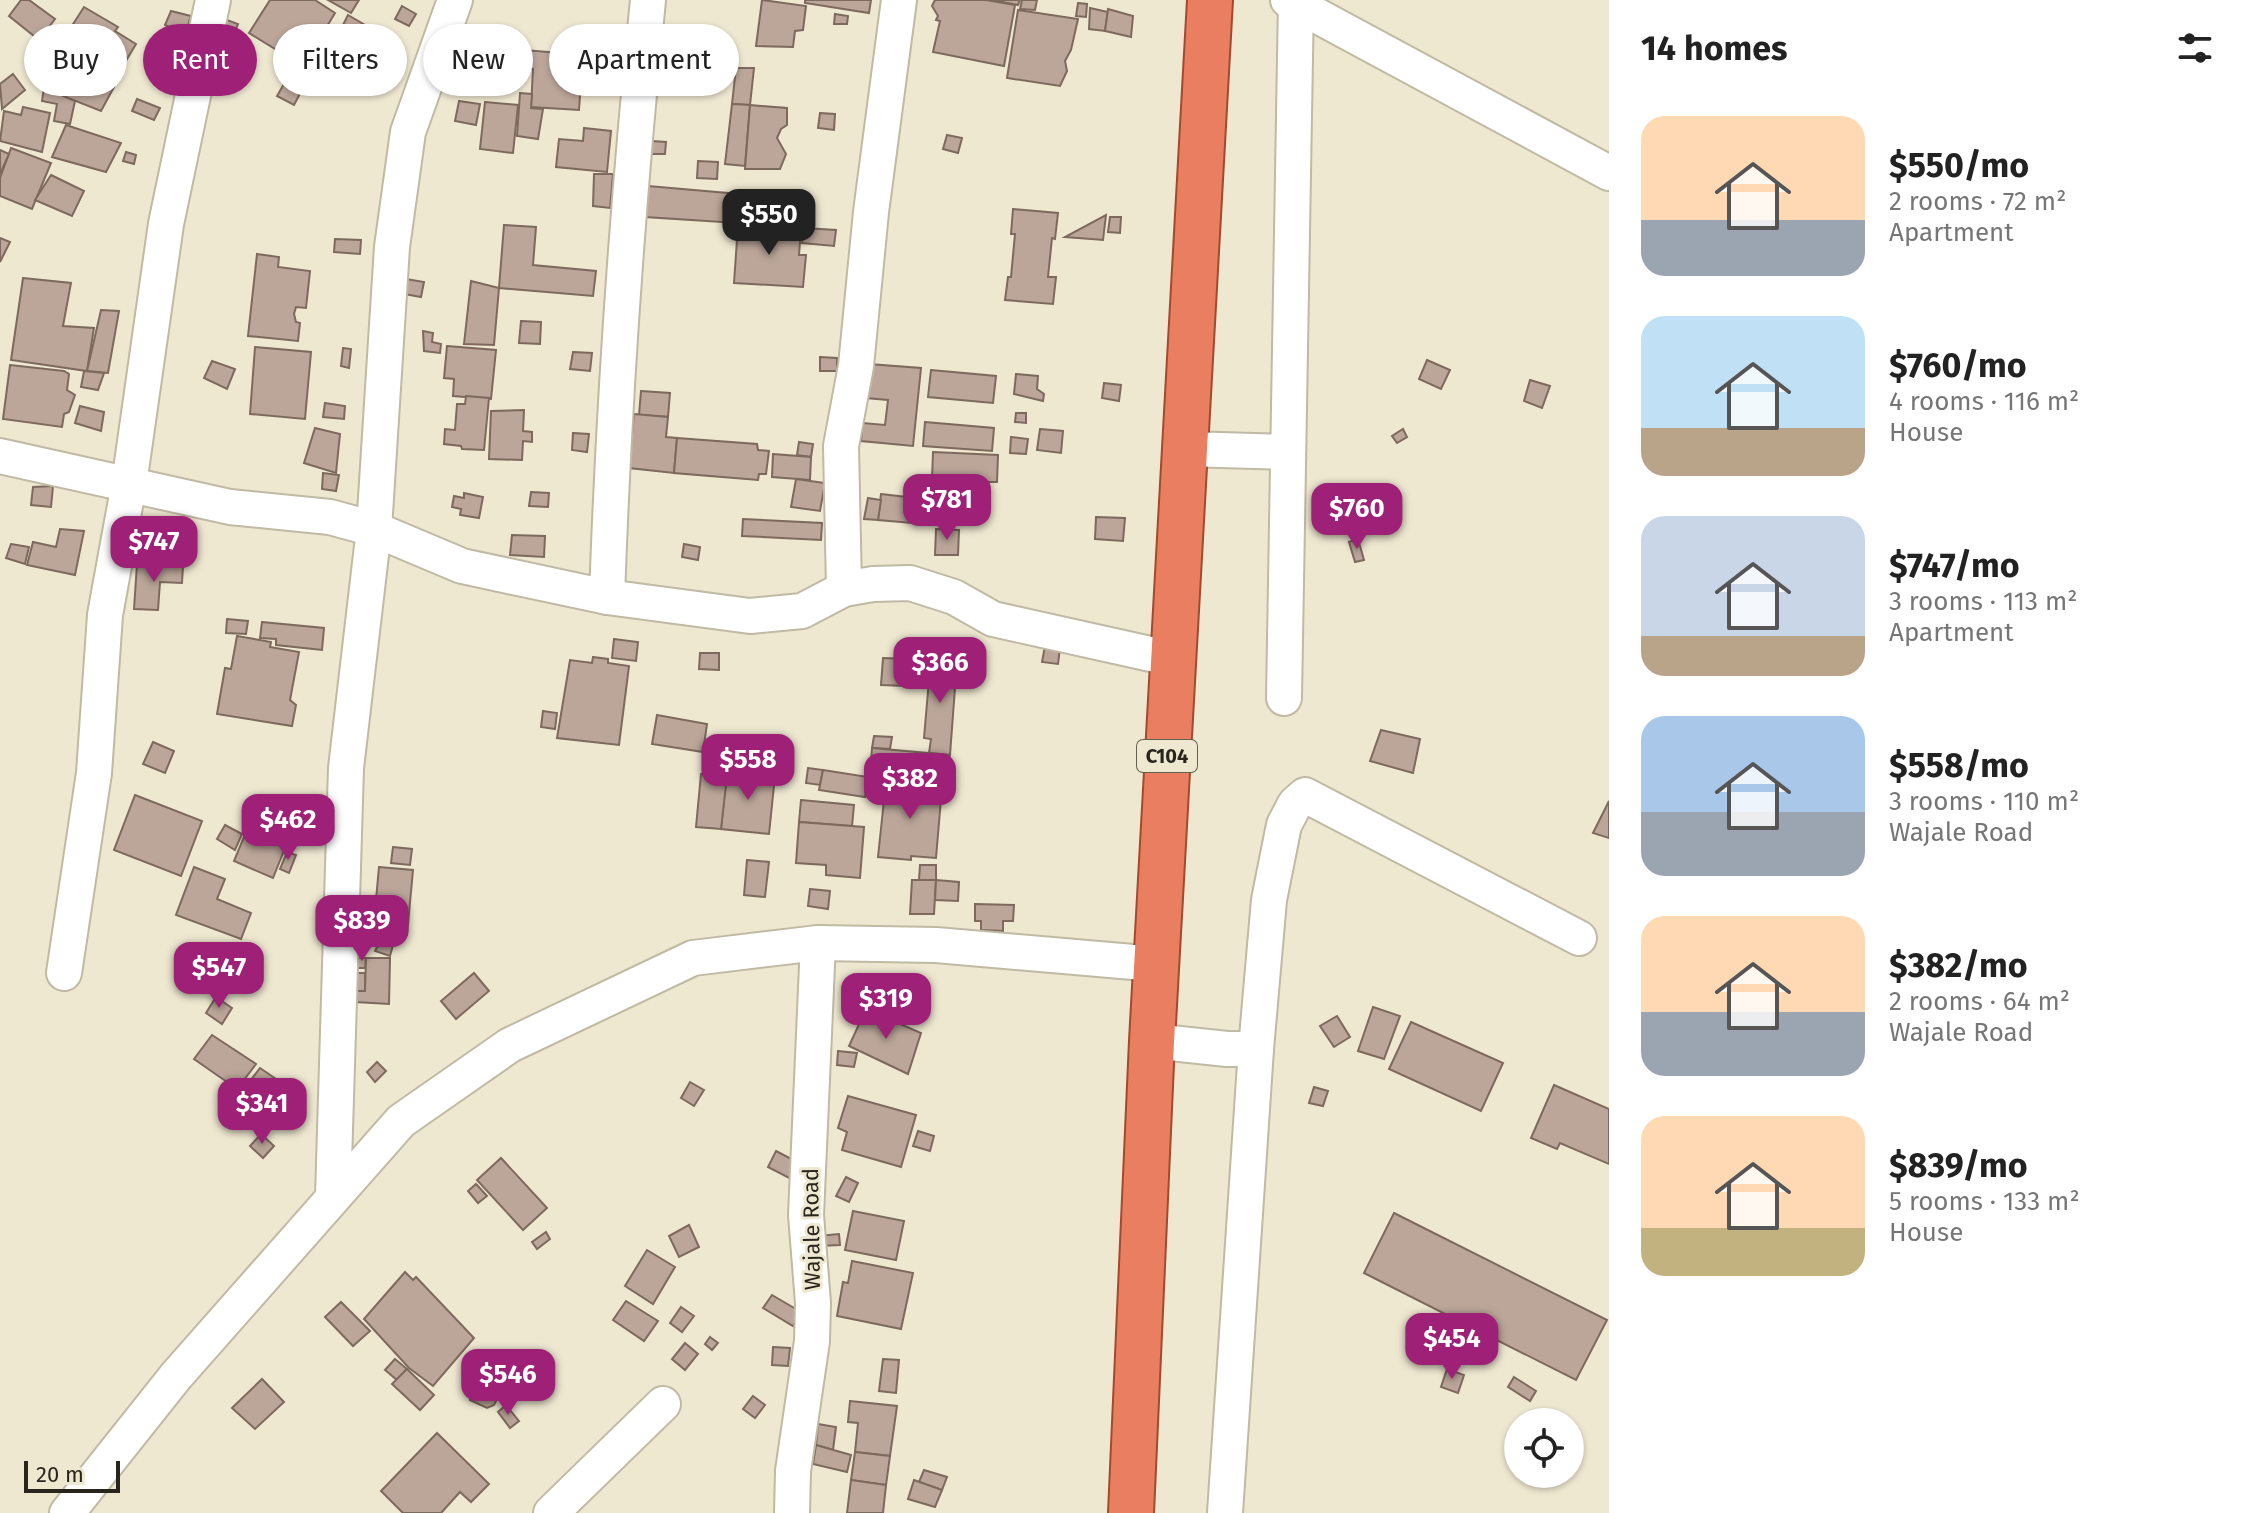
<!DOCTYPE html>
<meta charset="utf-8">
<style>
body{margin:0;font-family:"Fira Sans",sans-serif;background:#f2f2f2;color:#222;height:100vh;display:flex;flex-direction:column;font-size:30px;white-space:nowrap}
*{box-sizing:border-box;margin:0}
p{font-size:26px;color:#767676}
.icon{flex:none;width:44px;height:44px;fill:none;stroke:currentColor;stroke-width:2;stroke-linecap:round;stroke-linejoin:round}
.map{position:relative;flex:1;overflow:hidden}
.drawer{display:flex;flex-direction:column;background:#fff;width:640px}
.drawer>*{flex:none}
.hud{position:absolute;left:24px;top:24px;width:760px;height:72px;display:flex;gap:16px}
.controls{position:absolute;left:1504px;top:1408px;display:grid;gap:16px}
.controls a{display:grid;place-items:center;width:80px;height:80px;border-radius:50%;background:#fff;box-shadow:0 2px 6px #0004;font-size:40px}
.scale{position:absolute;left:24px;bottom:20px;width:96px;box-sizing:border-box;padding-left:8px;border:4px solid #27251c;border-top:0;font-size:22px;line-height:28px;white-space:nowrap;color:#27251c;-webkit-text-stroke:6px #efe8d1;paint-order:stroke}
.price{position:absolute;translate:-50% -68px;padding:0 18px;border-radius:16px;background:#9e2177;color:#fff;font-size:26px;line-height:52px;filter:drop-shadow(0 2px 4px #0008)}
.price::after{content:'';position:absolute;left:50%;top:48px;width:24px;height:18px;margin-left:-12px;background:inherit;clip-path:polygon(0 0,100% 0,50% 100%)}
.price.selected{background:#222;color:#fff}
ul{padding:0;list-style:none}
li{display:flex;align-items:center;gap:24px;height:200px;padding:0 32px}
li span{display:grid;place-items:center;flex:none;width:224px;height:160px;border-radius:24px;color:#555}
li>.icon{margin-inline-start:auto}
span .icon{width:96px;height:96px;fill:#fffc;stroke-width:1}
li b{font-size:34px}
h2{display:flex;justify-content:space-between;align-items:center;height:96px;padding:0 32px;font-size:34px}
.tag{padding:0 28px;border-radius:36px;background:#fff;box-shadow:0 2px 6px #0004;font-size:28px;line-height:72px}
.tag.selected{background:#9e2177;color:#fff}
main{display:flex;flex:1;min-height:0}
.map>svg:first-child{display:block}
.building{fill:#bca69a;stroke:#7d695d;stroke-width:2}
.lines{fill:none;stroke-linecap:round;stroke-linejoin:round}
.minor-casing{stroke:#c0b9a3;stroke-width:38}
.trunk-casing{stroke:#a24a2f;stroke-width:48}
.minor{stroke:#fff;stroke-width:34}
.trunk{stroke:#ea7e60;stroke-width:44}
.labels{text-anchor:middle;stroke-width:6;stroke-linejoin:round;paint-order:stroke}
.shield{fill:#efe8d1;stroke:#636052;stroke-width:2}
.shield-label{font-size:20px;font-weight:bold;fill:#27251c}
.street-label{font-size:22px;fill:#27251c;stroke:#efe8d1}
</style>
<main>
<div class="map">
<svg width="1609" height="1513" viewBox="0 0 1609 1513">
<rect width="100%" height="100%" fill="#efe8d1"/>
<!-- building -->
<g class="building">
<path d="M21,0H29L55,19L39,40L9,16Z"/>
<path d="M270,0H315L335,13L303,66L249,33Z"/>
<path d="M328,0H359L351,13Z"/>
<path d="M762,0L806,6L803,30L795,31L793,47L756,46Z"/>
<path d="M805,0H871L869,13L805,3Z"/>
<path d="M935,0H986L1015,5L1004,66L933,52L940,21L936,20L938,16L932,6Z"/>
<path d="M992,0H1020L1018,5Z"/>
<path d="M1022,0H1037L1035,10L1020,9Z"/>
<path d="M1078,3L1087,4L1086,17L1076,16Z"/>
<path d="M402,6L416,14L409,26L395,19Z"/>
<path d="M84,7L118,27L115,31L136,44L114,81L50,44L60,28L68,32Z"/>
<path d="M1090,8L1108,12L1105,31L1089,29Z"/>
<path d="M1108,9L1133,16L1131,37L1105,31Z"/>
<path d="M1018,10L1078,19L1071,50L1065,61L1067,71L1060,86L1007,78Z"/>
<path d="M171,11L191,16L185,34L165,25Z"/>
<path d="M835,14L848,16L847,24H834Z"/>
<path d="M348,15L401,46L392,67L338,35Z"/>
<path d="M224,19L238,24L231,41L218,38Z"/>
<path d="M524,50L583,55L579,110L531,107L533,69H522Z"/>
<path d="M736,68H754L750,105L732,104Z"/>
<path d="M70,70L114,87L101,111L63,96Z"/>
<path d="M13,74L25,90L2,109L0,84Z"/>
<path d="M285,82L302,90L294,105L277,96Z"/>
<path d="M59,83L66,85L63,96L75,101L70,124L54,121L57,104L42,101L44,87L58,89Z"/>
<path d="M520,93L532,94L531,108L543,109L538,139L517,136Z"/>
<path d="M137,99L160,108L154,120L132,111Z"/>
<path d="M459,101L480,104L476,125L455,121Z"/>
<path d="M485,102L518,105L513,153L480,149Z"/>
<path d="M732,104L750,105L745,166L725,164Z"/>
<path d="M750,105L787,108V125L781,129L777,138L786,154L780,169H745Z"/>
<path d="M23,107L50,113L42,152L0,141L4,111L21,115Z"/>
<path d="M820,113L835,114L834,130L818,128Z"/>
<path d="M66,125L121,143L106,172L52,157Z"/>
<path d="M584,128L611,131L607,172L556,167L559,139L583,141Z"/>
<path d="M947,135L962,138L958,153L943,149Z"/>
<path d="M652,141L666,142L665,154H651Z"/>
<path d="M11,148L51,163L32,209L0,196V178Z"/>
<path d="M0,150L9,154L0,174Z"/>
<path d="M126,152L136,155L134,164L123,161Z"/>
<path d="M698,161L718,162L717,179L697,178Z"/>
<path d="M594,174H613L610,208L593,206Z"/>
<path d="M51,175L84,191L72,216L35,200Z"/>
<path d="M648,186L739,194L737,223L645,217Z"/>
<path d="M1013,209L1058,213L1055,239L1052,238L1048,277H1056L1053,304L1005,300L1008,277H1011L1015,234H1011Z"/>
<path d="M1106,215L1103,240L1065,237Z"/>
<path d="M1110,217H1121L1120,233L1108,232Z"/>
<path d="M504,225L536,227L533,265L596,271L593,296L499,288Z"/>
<path d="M738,225L801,229L799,255H806L803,287L734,283Z"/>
<path d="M804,228L836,230L834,246L802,243Z"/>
<path d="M0,238L10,242L0,262Z"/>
<path d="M335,239L361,240L360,254L334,252Z"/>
<path d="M257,254L279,257L278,267L310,271L306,308L296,307L294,314L296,322L300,323L298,341L248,336Z"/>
<path d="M23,278L71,283L63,326L94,328L87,371L11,360Z"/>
<path d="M406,279L424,282L421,297L404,294Z"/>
<path d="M471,281L499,288L494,345L464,344Z"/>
<path d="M101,310L119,311L108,373L87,371Z"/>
<path d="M521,321L541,322L540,344L519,343Z"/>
<path d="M423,331L433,333L432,342L441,344L440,353L424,351Z"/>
<path d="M447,346L496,350L491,399L453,396L454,379L444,378Z"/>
<path d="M255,347L311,352L305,419L250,414Z"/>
<path d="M343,348L351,349L349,368L341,366Z"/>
<path d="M573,352L592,353L590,371L570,369Z"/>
<path d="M820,357L837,358V371H820Z"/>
<path d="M1427,360L1450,370L1441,389L1419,379Z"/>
<path d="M212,361L235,369L227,389L204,378Z"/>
<path d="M869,364L921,368L913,446L861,441L863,423L885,425L888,400L866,398Z"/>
<path d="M10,365L64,371L69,374L67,390L75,395L69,412L64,414L62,427L3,419Z"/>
<path d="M931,370L996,376L993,403L928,397Z"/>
<path d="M84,371L104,373L98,390L81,387Z"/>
<path d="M1016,374L1038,376L1037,389L1044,394L1043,401L1014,394Z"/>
<path d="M1530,380L1550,386L1542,408L1524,401Z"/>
<path d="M1104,383L1121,385L1119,401L1102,398Z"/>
<path d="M641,391L670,393L668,417L639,415Z"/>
<path d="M466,396L489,398L484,450L462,449L461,446L444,444L445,429L455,430L457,404H465Z"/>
<path d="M325,403L345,406L344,419L323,417Z"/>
<path d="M80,406L104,412L101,431L75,423Z"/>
<path d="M524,410L523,431L532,432V442L523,441L522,460L489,459L491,411Z"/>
<path d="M1016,413H1026V423L1015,422Z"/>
<path d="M634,414L668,417L666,437L677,438L674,473L629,468Z"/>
<path d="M925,422L994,428L992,451L923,446Z"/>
<path d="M315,428L340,434L336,473L304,463Z"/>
<path d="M1040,429L1063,431L1061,453L1037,450Z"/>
<path d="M1403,429L1407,437L1397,443L1392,436Z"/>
<path d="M573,433L589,434L587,452L572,450Z"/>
<path d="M1011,437L1028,439L1026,454L1010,453Z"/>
<path d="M677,438L757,444L758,450L769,451L766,474H759L758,480L674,473Z"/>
<path d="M799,442L813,444L811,457L797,455Z"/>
<path d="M933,452L998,455L997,482H989L988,512L938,510L940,479H932Z"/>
<path d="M773,454L811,457L810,480L772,477Z"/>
<path d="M323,473L339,475L336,491L322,489Z"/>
<path d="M796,479L825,483L820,511L791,507Z"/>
<path d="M53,486L51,507L31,505L33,487Z"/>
<path d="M531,492L549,493L548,507L529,506Z"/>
<path d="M464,493L483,497L479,518L460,515L461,509L452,507L454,496L464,498Z"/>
<path d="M881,494L915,498L912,523L878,520Z"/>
<path d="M868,498L881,500L878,520L864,519Z"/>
<path d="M933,511L949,513L948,527L931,524Z"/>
<path d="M1096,517L1125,518L1123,541L1095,539Z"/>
<path d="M743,519L822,523L821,540L742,536Z"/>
<path d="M60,529L84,531L75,575L27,565L33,542L56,547Z"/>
<path d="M936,529L959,530L958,555H935Z"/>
<path d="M512,535L545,536L544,557L510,555Z"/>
<path d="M1358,539L1364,560L1355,562L1349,542Z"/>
<path d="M11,544L29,547L25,564L6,558Z"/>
<path d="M684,544L700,547L698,560L682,557Z"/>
<path d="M137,564L183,566L182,583L160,582L158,610L134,609Z"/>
<path d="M227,619L248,621L246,634L226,633Z"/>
<path d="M262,622L324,628L322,650L276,645V639L260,638Z"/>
<path d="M237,636L271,642L270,647L299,652L290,700L296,705L292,726L217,714L225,668L231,669Z"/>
<path d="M614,639L638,642L636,661L612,658Z"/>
<path d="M1045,646L1060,648L1058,664L1042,662Z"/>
<path d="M700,653H719V670L699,669Z"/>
<path d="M593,657L608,659V663L629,666L619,745L557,738L570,660L592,663Z"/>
<path d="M883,658L909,659L907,686L881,685Z"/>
<path d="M928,660L957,661L950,755L929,753L931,739L924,738L929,680H925Z"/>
<path d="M543,711L557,713L555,729L541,727Z"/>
<path d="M657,715L707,724L703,752L652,744Z"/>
<path d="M1381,730L1420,739L1413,773L1370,761Z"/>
<path d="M874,736L892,737L890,749L872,748Z"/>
<path d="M153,742L174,751L165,773L143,764Z"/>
<path d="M872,748L950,755L946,783L870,776Z"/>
<path d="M808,768L823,770L820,785L806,783Z"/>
<path d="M823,770L868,777L865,797L819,790Z"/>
<path d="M727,771L775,776L769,834L721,829Z"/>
<path d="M701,774L727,776L721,829L696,827Z"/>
<path d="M886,781L942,787L936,858L911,856V860L878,857Z"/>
<path d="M135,795L202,821L181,876L114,850Z"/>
<path d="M801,800L854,805L852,826L799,822Z"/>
<path d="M1609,801V838L1593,833Z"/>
<path d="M799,822L864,827L860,878L826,875V865L796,863Z"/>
<path d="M225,825L242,834L235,850L217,839Z"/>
<path d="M246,832L285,848L273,878L234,861Z"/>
<path d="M393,847L412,849L410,865L391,863Z"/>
<path d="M287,852L296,855L289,873L280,869Z"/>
<path d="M747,860L769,862L765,897L744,895Z"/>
<path d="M920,865H936V880H919Z"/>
<path d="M194,867L225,879L217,899L251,913L241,939L176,915Z"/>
<path d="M379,867L413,870L407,935L373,932Z"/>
<path d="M912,880H936L934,914H910Z"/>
<path d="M936,880L959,882L958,901L935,900Z"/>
<path d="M810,889L830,891L828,909L808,906Z"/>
<path d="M975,904L1014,905L1013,921H1003V931L981,930V921H975Z"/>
<path d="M380,941L393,945L390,956L375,951Z"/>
<path d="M358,958H366L365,968H358Z"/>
<path d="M366,958H390L389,1004L355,1002L356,991H365Z"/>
<rect x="357" y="973" width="8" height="18"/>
<path d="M474,973L489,991L456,1019L441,1001Z"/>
<path d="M216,997L232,1008L222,1024L206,1013Z"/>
<path d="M1373,1007L1400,1016L1384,1059L1358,1051Z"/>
<path d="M866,1009L921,1033L908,1074L849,1046Z"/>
<path d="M1337,1016L1350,1037L1334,1047L1320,1026Z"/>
<path d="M1411,1022L1503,1063L1481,1111L1389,1069Z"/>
<path d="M212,1035L256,1064L237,1089L194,1059Z"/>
<path d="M838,1051L857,1053L854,1067L837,1065Z"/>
<path d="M377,1062L386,1071L375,1082L367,1072Z"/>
<path d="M260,1068L295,1092L294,1113L283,1109L276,1117L241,1093Z"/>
<path d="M690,1082L704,1090L694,1106L681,1098Z"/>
<path d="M1554,1085L1609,1109V1164L1560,1143L1557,1149L1531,1138Z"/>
<path d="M1314,1087L1328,1091L1323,1106L1309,1103Z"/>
<path d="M848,1096L916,1115L901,1167L842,1150L847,1132L838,1128Z"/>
<path d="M918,1131L934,1136L930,1151L913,1146Z"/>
<path d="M261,1134L274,1146L263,1158L250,1146Z"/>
<path d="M776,1151L799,1163L791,1179L768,1167Z"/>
<path d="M501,1158L547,1208L523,1230L477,1180Z"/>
<path d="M846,1177L858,1183L849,1202L836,1196Z"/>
<path d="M476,1184L487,1196L478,1203L468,1191Z"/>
<path d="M853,1211L904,1221L896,1260L845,1250Z"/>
<path d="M1394,1213L1607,1320L1576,1380L1364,1273Z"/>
<path d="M689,1225L699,1247L679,1257L669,1236Z"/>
<path d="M546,1232L550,1239L537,1249L532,1242Z"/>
<path d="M839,1234L840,1245L819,1246L818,1236Z"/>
<path d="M647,1250L675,1267L653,1304L625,1286Z"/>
<path d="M852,1261L913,1273L901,1329L837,1316L843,1282L848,1283Z"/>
<path d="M405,1272L413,1280L416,1277L474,1338L433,1386L409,1368L364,1319Z"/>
<path d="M772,1295L801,1312L793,1326L763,1308Z"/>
<path d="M626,1301L658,1321L644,1341L613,1320Z"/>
<path d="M341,1302L370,1331L353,1346L325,1317Z"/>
<path d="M681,1307L694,1316L682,1332L670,1323Z"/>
<path d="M710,1337L718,1343L712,1350L705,1344Z"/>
<path d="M685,1343L698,1354L685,1370L672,1359Z"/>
<path d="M773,1347L790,1348L788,1366L772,1365Z"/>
<path d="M395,1359L407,1369L397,1380L385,1370Z"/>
<path d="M883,1359L899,1360L896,1393L879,1391Z"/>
<path d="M407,1369L434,1395L420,1410L392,1384Z"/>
<path d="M1447,1369L1464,1375L1458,1393L1441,1387Z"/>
<path d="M1514,1377L1536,1391L1530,1401L1508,1387Z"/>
<path d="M262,1379L284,1402L255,1429L232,1408Z"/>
<path d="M479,1383L496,1391L498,1397L494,1405L487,1408L470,1400L469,1392L472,1386Z"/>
<path d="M753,1396L765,1405L755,1418L743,1409Z"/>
<path d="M850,1401L897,1406L890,1456L855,1452L858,1423L848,1422Z"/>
<path d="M506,1405L519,1421L510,1428L498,1412Z"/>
<path d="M818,1424L836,1427L833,1450L816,1445Z"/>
<path d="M437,1433L489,1484L471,1502L460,1492L441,1513H403L381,1491Z"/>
<path d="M816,1445L851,1455L847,1472L813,1464Z"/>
<path d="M855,1452L890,1456L886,1485L851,1480Z"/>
<path d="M924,1470L947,1477L942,1490L919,1482Z"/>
<path d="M851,1480L886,1485L883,1513H847Z"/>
<path d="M914,1480L942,1490L935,1507L908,1499Z"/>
</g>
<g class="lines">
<!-- minor casing -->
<g class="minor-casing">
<g id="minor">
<path d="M1288,0L1609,173"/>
<path d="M1185,449L1288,452"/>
<path d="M0,456L230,507L330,517L374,529L462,566L607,597L750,616L802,611L844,589L873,584L910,583L954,597L993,619L1173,659"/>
<path d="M844,589L841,446L856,366L871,212L899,0"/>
<path d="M607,597C614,397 628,198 648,0"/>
<path d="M1284,698L1296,0"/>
<path d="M64,973L94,773L105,615L129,484L166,224L213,0"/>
<path d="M1152,1041L1227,1049H1256L1225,1513"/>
<path d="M1256,1049L1269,900L1284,825L1295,804L1305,795L1579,938"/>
<path d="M333,1196L346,768L374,529L392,247L408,132L455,0"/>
<path d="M67,1513L176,1376L401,1121L510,1045L693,958L818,943L936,945L1156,964"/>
<path d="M551,1513L663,1404"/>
<path d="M792,1513L793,1471L812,1341L813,1303L806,1215L818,943"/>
</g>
</g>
<!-- trunk casing -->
<g class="trunk-casing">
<path id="trunk" d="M1131,1513L1152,1041L1210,0"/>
</g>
<!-- minor -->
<use href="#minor" class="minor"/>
<!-- trunk -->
<use href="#trunk" class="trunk"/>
</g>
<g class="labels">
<!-- shield labels -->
<rect class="shield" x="1137" y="740" width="60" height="32" rx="6"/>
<g class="shield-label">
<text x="1167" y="763">C104</text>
</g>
<!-- street labels -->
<g class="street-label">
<text transform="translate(811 1229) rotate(-91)" y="8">Wajale Road</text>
</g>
</g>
</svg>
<div class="controls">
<a><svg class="icon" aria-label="locate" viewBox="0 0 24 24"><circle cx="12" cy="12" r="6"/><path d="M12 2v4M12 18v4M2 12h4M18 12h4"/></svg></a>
</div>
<div class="scale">20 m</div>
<b class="price selected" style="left:769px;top:257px">$550</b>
<b class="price" style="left:947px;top:542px">$781</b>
<b class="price" style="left:1357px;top:551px">$760</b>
<b class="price" style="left:154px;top:584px">$747</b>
<b class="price" style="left:940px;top:705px">$366</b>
<b class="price" style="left:748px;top:802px">$558</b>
<b class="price" style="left:910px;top:821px">$382</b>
<b class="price" style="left:288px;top:862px">$462</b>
<b class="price" style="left:362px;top:963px">$839</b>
<b class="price" style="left:219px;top:1010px">$547</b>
<b class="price" style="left:886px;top:1041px">$319</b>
<b class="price" style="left:262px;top:1146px">$341</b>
<b class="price" style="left:1452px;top:1381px">$454</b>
<b class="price" style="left:508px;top:1417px">$546</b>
<div class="hud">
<a class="tag">Buy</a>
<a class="tag selected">Rent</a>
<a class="tag">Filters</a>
<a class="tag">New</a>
<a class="tag">Apartment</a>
</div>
</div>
<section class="drawer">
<h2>14 homes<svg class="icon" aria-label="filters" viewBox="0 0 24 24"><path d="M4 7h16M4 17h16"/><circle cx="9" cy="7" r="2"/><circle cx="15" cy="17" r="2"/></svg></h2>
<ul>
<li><span style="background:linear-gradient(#ffd9b3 65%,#9aa5b1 0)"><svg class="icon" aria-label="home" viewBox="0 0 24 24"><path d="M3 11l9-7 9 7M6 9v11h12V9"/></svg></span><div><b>$550/mo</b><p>2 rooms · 72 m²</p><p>Apartment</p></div></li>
<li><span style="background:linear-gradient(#bfe0f5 70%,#b9a48a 0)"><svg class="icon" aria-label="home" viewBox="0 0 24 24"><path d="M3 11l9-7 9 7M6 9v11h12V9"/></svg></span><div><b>$760/mo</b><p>4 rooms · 116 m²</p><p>House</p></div></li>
<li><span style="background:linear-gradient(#c9d6e8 75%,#b9a48a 0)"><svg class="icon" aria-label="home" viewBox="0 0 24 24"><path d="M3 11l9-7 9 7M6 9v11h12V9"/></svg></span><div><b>$747/mo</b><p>3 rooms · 113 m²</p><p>Apartment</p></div></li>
<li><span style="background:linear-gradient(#a9c7e8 60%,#9aa5b1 0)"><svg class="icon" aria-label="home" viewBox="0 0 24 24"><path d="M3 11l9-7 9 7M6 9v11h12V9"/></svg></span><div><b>$558/mo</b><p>3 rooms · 110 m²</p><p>Wajale Road</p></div></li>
<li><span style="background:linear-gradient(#ffd9b3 60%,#9aa5b1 0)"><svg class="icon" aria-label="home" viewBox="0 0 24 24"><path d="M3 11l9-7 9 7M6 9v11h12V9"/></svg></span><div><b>$382/mo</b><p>2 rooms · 64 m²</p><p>Wajale Road</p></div></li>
<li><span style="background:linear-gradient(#ffd9b3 70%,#c2b280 0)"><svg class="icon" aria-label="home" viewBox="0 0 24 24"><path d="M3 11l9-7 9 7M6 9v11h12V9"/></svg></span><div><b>$839/mo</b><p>5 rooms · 133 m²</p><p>House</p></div></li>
</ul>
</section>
</main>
